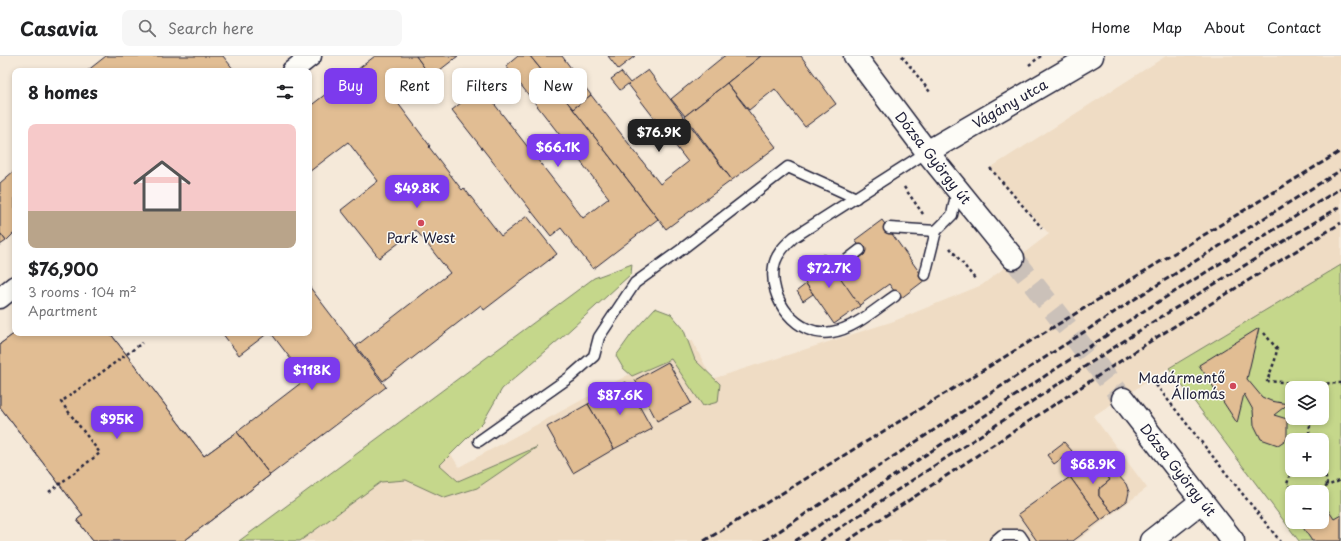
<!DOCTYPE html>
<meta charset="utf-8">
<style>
body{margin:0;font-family:"Playpen Sans",sans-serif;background:#f6f6f6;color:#202124;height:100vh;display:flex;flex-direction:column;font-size:15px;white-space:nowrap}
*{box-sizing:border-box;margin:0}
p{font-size:13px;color:#757577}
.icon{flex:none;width:22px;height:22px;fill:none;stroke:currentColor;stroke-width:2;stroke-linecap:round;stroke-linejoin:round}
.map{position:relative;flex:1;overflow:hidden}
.details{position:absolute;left:12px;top:12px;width:300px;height:268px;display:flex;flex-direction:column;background:#fff;border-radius:8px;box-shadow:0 2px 6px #0003}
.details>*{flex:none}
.top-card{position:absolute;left:324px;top:12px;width:380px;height:36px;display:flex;gap:8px}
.buttons{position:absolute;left:1285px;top:325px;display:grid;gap:8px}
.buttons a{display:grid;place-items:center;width:44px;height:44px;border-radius:8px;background:#fff;box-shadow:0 2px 6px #0003;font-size:20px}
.price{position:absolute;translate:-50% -34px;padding:0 9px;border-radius:8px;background:#7c3aed;color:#fff;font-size:13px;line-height:26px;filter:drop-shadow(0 1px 2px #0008)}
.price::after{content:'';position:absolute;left:50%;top:24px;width:12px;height:9px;margin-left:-6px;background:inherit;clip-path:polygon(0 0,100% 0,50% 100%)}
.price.on{background:#222;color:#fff}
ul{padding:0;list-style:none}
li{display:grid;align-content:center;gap:8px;height:212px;padding:0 16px}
li span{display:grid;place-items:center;height:124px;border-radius:8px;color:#555}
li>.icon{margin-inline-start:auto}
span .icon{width:72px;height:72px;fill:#fffc;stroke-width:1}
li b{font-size:17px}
h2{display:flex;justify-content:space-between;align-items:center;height:48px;padding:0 16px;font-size:17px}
.tag{padding:0 14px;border-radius:8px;background:#fff;box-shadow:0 2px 6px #0003;font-size:14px;line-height:36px}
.tag.on{background:#7c3aed;color:#fff}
header{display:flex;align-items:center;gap:24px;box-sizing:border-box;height:56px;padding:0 20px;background:#fff;border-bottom:1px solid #e0e0e0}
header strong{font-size:19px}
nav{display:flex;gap:22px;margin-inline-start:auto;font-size:14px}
.search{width:280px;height:36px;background:#f6f6f6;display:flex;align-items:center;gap:10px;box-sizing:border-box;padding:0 14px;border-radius:8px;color:#757577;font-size:15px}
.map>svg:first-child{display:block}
.built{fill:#efdcc4}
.green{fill:#c5d78b;stroke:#747c63;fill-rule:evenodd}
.building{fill:#e1bd93;stroke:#22223b;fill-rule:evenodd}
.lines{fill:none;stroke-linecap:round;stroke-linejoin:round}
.secondary-tunnel{stroke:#cbc1b9;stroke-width:22;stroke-dasharray:22 11;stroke-linecap:butt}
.lane-casing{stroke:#22223b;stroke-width:13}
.street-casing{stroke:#22223b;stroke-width:23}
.secondary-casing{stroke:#22223b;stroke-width:25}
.path{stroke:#22223b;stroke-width:2.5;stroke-dasharray:3 3;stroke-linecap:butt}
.lane{stroke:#fdfcf7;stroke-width:10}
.street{stroke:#fdfcf7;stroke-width:20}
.secondary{stroke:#fdfcf7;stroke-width:22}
.rail{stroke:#22223b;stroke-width:3;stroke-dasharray:6 3;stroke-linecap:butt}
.poi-dot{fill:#d1495b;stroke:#fdfcf7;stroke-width:1.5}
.labels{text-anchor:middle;stroke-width:3;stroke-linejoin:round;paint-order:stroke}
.street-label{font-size:14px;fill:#22223b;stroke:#fdfcf7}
.poi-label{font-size:14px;fill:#22223b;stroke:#fdfcf7}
</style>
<header>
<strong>Casavia</strong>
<div class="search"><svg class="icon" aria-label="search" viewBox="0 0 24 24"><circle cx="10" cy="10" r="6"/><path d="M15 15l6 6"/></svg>Search here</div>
<nav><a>Home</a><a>Map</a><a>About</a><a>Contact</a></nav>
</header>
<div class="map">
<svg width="1341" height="485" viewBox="0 0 1341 485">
<rect width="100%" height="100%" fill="#f5e9d9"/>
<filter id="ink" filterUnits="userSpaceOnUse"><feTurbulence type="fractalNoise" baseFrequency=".025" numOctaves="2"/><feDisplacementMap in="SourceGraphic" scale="8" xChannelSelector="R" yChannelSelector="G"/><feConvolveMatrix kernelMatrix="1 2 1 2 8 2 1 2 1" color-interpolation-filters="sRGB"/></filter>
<g filter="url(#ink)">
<!-- built -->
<path class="built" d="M1166,0H1341V209L1169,312L1093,360L1147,432L1077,485H247L420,350L459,411L692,284L712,323L894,265L982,229L1049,178L990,112Z"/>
<!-- green -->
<g class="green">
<path d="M632,208L631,218L561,282L502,333L483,366L440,409L458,425L537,391L477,432L445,442L406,424L381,426L300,485H239L594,222Z"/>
<path d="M1341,209V485H1299L1169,312ZM1292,332H1322V362H1292ZM1292,384H1322V414H1292ZM1292,436H1322V466H1292Z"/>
<path d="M655,252L671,258L683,272L695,304L720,328L718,346L703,350L671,303L632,320L623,312L616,300L633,276Z"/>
</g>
<!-- building -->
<g class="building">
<path d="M106,0H223L234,14L87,15Z"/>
<path d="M375,0H416L431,21L397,46L430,90L429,91L462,134L464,132L501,180L527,160L557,198L484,254L481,249L383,325L356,290L450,217L416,174L379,202L341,154L378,125L348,86L309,116V51Z"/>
<path d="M416,0H458L431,21Z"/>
<path d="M518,0H530L573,53L658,163L593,213L561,172L551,180L452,54L481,31L583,162L609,142L506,10Z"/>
<path d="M530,0H562L591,39L573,53Z"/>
<path d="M608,0H635L618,13Z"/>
<path d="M724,0H761L685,60L671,43Z"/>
<path d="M761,0H801L836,48L805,71L775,33L749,54L727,27Z"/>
<path d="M648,14L732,124L666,173L573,53L591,39L660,128L688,106L628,28L620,34L611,23L621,16L630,27Z"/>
<path d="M727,27L776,91L732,124L685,60Z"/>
<path d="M15,114V176L6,185L0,177V127Z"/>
<path d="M882,164L925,224L900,243L889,228L857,251L834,221L865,198L855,184Z"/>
<path d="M0,177L6,185L0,189Z"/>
<path d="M824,198L860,250L834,268L798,216Z"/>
<path d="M806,228L813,238L803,245L797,235Z"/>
<path d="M309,230L386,331L270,419L237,376L306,323L271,277H309Z"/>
<path d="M1259,272L1247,323L1262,341L1271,345L1288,348L1274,359L1287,363V383L1278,389L1261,383L1254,369L1253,354L1244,338L1237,367L1199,309Z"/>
<path d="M15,277H110L204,400L237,376L270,419L184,485H93L77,464L83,459L0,351V288ZM67,315L162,440L129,465L35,339Z"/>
<path d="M15,277H110L204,400L237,376L270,419L184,485H93L77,464L83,459L0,351V288Z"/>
<path d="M222,277H268L239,299Z"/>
<path d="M668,306L691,347L657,365L635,324Z"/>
<path d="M626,326L652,373L614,393L588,348Z"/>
<path d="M588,348L614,393L573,417L547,371Z"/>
<path d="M1064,386L1072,395L1054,408L1047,399Z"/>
<path d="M1101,400L1109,409L1103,414L1110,424L1099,433V440L1112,456L1101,464L1070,421Z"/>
<path d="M1109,409L1126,428L1129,436L1127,445L1112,456L1099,440V433L1110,424L1103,414Z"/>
<path d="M1070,421L1101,464L1073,485H1037L1018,458Z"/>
<path d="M1328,454L1334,463L1341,459V485H1312L1302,470L1309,466H1322V458Z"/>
</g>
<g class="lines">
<!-- secondary-tunnel -->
<path class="secondary-tunnel" d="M1013,202L1123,343"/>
<!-- lane casing -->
<g class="lane-casing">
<g id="lane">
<path d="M889,172L936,175"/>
<path d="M849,207L847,204L860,194"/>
<path d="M925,219L936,175L952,159L957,134"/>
<path d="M895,240C877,252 854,273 832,276C797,282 768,243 774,210C776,198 785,189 794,181L927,96"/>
<path d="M479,385L570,321L594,300L599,281L635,227L682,193L788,111L856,142"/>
<path d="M995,485L1002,479H1020L1024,485"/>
</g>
</g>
<!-- street casing -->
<g class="street-casing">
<g id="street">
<path d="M292,15L311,0"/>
<path d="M0,242L15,230"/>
</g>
</g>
<!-- secondary casing -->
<g class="secondary-casing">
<g id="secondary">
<path d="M855,0L927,96L1013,202"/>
<path d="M927,96L1092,0"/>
<path d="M1123,343L1233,485"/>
<path d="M1151,485L1202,445"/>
</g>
</g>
<!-- path -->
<g class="path">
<path d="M902,0L930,36"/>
<path d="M1029,9L1041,0"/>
<path d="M990,112L1042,172"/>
<path d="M904,131L923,158"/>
<path d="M950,192L976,224"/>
<path d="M1264,277L1277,293L1275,304L1267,325L1308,328L1341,327"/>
<path d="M1308,328L1309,332"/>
<path d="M1156,329L1280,485"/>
<path d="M1308,384L1311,362"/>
<path d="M1322,409L1325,417L1327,429"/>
<path d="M1292,413L1287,428L1294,436"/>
<path d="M49,436L100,397L61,346L142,287"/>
<path d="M1314,436L1341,424"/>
</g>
<!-- lane -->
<use href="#lane" class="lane"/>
<!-- street -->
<use href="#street" class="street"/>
<!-- secondary -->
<use href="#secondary" class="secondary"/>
<!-- rail -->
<g class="rail">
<path d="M704,485L1341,95"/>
<path d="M764,485L1130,246L1341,114"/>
<path d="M795,485L1139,258L1341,132"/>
<path d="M820,485L1148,269L1341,150"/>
<path d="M847,485L1157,281L1341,167"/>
</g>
</g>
</g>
<!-- markers -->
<g class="poi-dot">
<circle cx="421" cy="167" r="4"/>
<circle cx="1233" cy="330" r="4"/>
</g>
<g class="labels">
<!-- street labels -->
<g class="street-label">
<text transform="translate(1010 48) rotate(-30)" y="5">Vágány utca</text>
<text transform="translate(933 102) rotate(52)" y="5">Dózsa György út</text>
<text transform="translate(1178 414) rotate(52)" y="5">Dózsa György út</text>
</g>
<!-- poi labels -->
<g class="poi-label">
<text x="421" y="187">Park West</text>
<text x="1225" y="327" text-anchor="end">Madármentő<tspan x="1225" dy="16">Állomás</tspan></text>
</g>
</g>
</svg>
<div class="buttons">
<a><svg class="icon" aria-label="layers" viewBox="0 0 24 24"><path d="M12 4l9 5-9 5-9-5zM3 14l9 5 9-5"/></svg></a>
<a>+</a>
<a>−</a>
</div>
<b class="price on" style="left:659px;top:97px">$76.9K</b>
<b class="price" style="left:558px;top:112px">$66.1K</b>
<b class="price" style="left:417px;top:153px">$49.8K</b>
<b class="price" style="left:829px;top:233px">$72.7K</b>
<b class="price" style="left:312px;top:335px">$118K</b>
<b class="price" style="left:620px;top:360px">$87.6K</b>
<b class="price" style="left:117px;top:384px">$95K</b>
<b class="price" style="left:1093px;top:429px">$68.9K</b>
<div class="top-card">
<a class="tag on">Buy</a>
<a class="tag">Rent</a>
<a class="tag">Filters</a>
<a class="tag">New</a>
</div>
<section class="details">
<h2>8 homes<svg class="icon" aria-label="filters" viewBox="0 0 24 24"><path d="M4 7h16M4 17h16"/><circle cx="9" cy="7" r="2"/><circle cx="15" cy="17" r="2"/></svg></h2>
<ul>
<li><span style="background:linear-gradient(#f6c9c9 70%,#b9a48a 0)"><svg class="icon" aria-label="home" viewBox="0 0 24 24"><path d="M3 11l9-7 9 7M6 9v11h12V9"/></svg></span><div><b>$76,900</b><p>3 rooms · 104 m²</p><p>Apartment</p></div></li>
</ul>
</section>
</div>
